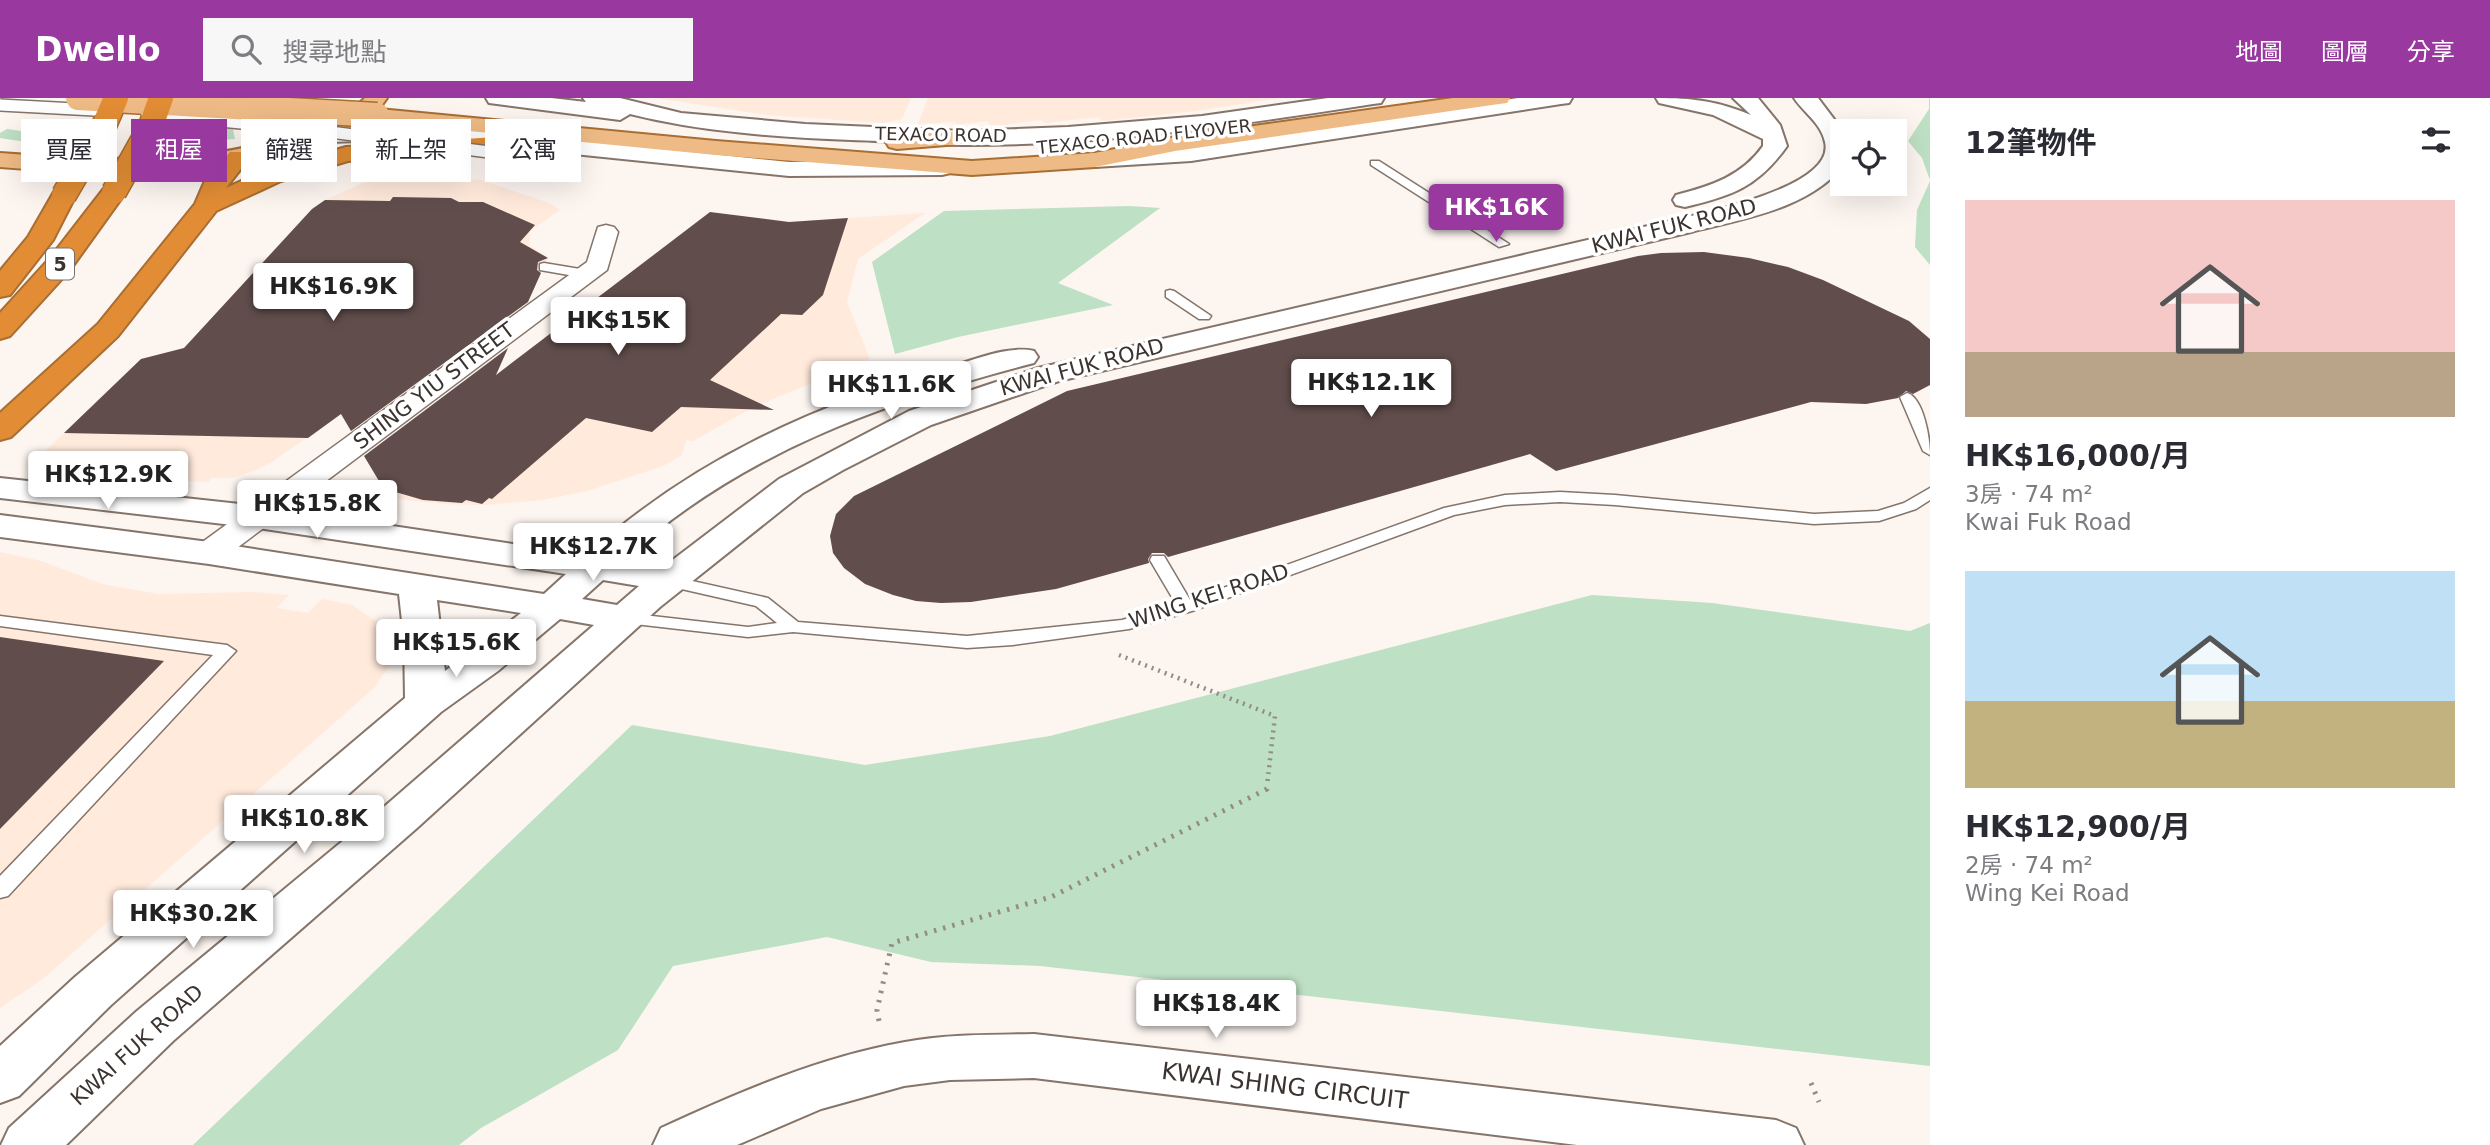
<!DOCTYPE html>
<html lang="zh-TW">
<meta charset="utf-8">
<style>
body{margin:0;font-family:"DejaVu Sans","Noto Sans TC",sans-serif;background:#f7f7f7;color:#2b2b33;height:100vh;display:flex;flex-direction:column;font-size:26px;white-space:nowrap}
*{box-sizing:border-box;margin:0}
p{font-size:23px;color:#7c7c81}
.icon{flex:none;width:38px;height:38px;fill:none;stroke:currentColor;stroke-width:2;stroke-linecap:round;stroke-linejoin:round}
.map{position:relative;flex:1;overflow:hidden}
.drawer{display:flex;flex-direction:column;background:#fff;width:560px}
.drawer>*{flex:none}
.banner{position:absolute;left:21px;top:21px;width:665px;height:63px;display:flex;gap:14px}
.tools{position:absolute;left:1830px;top:21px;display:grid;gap:14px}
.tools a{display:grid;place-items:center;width:77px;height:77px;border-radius:0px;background:#fff;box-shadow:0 7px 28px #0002;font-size:35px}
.price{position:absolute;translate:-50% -60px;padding:0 16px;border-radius:7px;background:#fff;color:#222;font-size:23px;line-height:46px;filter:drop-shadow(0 2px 4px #0008)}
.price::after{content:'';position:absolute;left:50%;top:42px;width:21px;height:16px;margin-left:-10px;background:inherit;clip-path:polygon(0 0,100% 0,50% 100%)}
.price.selected{background:#9939a0;color:#fff}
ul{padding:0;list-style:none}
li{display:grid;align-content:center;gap:14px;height:371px;padding:0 35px}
li span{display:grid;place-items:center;height:217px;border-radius:0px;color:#555}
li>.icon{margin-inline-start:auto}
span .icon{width:126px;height:126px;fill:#fffc;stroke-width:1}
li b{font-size:30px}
h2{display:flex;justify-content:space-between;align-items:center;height:84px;padding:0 35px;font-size:30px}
.tag{padding:0 24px;border-radius:0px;background:#fff;box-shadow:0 7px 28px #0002;font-size:24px;line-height:63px}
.tag.selected{background:#9939a0;color:#fff}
header{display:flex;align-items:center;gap:42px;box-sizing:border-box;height:98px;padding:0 35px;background:#9939a0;color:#fff}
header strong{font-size:33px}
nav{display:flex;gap:38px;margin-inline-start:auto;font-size:24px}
.search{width:490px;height:63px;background:#f7f7f7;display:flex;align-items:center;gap:18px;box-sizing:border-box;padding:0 24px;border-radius:0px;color:#7c7c81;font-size:26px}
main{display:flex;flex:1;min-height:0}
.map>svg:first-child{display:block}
.built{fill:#ffeadc}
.green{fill:#bee0c4}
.building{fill:#614e4c}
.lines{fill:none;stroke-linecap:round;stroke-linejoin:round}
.lane-casing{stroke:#857469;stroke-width:3}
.street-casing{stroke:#857469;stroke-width:3}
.secondary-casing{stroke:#857469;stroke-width:4}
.primary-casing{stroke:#a86e33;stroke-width:4}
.highway-casing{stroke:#a86e33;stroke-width:4}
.path-far1{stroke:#938c87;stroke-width:4.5;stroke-dasharray:2 5;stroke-linecap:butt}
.path{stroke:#938c87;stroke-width:5;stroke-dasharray:2.5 7;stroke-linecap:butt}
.lane{fill:#fff;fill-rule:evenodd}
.street{fill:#fff;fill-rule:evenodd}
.secondary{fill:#fff;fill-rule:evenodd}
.primary{fill:#eebb86;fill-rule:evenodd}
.highway{fill:#e28d35;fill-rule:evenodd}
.lane-bridge-casing{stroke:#857469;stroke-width:14;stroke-linecap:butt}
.primary-bridge-casing{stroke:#a86e33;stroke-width:27;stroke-linecap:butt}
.highway-bridge-casing{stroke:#a86e33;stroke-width:27;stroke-linecap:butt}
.lane-bridge{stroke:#fff;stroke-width:11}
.primary-bridge{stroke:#eebb86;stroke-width:24}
.highway-bridge{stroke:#e28d35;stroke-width:24}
.labels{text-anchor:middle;stroke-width:7;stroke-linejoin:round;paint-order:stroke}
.far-street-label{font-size:18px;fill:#3b332f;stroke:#fff}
.shield{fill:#fff;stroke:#76706d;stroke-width:2}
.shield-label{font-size:19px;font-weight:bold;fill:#3b332f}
.street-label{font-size:21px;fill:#3b332f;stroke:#fff}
.near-street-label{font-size:24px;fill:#3b332f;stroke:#fff}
</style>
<header>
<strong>Dwello</strong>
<div class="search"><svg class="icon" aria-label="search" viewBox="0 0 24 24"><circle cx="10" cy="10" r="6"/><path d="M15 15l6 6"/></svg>搜尋地點</div>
<nav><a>地圖</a><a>圖層</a><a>分享</a></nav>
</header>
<main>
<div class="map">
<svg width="1930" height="1047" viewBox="0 0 1930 1047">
<rect width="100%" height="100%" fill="#fcf5f0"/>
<!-- built -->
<g class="built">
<path d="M656,0H911L902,21L882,25L767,17Z"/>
<path d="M928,0H1280L1195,13L1103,23L1098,19L1045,25L1041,22L1003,27H990L987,23L957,27L954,24L918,26Z"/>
<path d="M411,78L481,82L549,105L560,112L530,133L529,147L548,160L540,176L272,364L254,373L231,380H212L208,384L183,383L90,371L95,365L38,360L141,261L184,250L325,102L363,85Z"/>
<path d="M713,115L792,124L925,115L858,161L847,204L870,261L752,310L693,343L686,342L682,357L663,368L587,393L542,402L484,407L442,406L382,399L390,392L379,383L372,372Z"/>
<path d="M0,454L41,463L102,486L158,496L253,494L289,497L277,510L308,515L322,501L352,507L383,528L390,545L389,568L374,590L44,880L0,910Z"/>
</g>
<!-- green -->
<g class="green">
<path d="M1929,0H1930V82L1922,60L1908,43L1929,11Z"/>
<path d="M186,27L233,31L235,41L179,44Z"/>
<path d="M7,31L72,40L58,49L0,40V35Z"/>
<path d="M1930,83V167L1915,149L1917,112Z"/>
<path d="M1129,108L1160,110L1058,185L1113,207L958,239L895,256L872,164L944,113Z"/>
<path d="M1592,497L1712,505L1910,533L1930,525V968L1040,868L931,864L827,839L673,868L618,952L481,1030L459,1047H193L632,627L865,667L1050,638Z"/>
</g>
<!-- building -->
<g class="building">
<path d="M393,99L451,100L459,104H483L535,127L520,144L548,160L538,164L537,172L541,175L528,204L351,333L341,316L308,340L64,335L141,261L184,250L312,111L325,102L390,103Z"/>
<path d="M710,114L789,124L848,120L823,197L802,217L781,216L710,282L774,312L681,309L652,334L586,320L492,401L489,400L482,406L466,402L462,405L423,402L392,393L379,383L364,358L508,250L496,277Z"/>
<path d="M1704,154L1749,160L1788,169L1823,182L1909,223L1930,241V287L1913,296L1906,293L1898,300L1866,306L1811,304L1556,373L1530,356L1168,459L1164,455H1152L1148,461L1149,465L1056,491L971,504L941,505L916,503L893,497L865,486L844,470L833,455L830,438L836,416L854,398L1067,293L1638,158L1661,155Z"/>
<path d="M0,539L164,563L0,731Z"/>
</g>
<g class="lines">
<!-- lane casing -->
<g class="lane-casing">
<g id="lane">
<path d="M1371,63H1379L1509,146L1499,149L1371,67Z"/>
<path d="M544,165L586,172L592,176L586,180L540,172V166Z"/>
<path d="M1170,192L1174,193L1211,218L1209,221H1199L1166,199V193Z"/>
<path d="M1907,295C1924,300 1930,342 1930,357L1923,353L1900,299Z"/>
<path d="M1930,390V402L1916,411L1879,423L1814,426L1615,407L1560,404L1505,407L1454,417L1192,513L1129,531L1013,547L967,550L793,534L748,539L626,525L617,520L626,515L748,529L777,525L756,508L664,487L662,483L670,478L768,500L798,524L967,538L1122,522L1176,506L1150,462L1152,458H1164L1190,502L1444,410L1505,397L1560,394L1615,397L1814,416L1878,413L1904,405Z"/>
<path d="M0,518L227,547L236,553L8,798L0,800V778L213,557L0,528Z"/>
</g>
</g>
<!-- street casing -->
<g class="street-casing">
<path id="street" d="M606,127L614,129L618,134L607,172L221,462L209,465L197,462L193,455L197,448L587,164L598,129Z"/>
</g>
<!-- secondary casing -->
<g class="secondary-casing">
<g id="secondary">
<path d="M486,0H551L586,4L583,0H620L681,15L805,26L963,33L1068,29L1202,18L1328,0H1384L1381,5L1373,6C1237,27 1100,48 962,47C925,46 888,43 851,42C777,39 702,34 630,16L620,22L497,6L489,5Z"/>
<path d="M1518,0H1572L1569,5L1561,6L1191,63L1095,69L1087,67L1083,62L1087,57L1095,55L1191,49Z"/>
<path d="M1656,0C1693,0 1717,3 1751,17L1733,0H1758L1780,27L1787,48C1758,89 1732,98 1685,109L1676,107L1673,102L1676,97C1711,88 1742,78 1763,48V41L1713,17L1659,5Z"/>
<path d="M1794,0H1818L1843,33V68C1808,111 1742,121 1691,134L1059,283L931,327L843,372L803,395L660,509L417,730L173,943L66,1047H1L9,1030L137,913L385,708L594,527L560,521L498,573L441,614L111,907L19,998L0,1005V948L75,879L405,600L404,541L399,496L209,466L0,439V417L209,444L544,496L566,476L258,430L0,400V380L258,408L587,457C692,362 816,306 951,268C975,262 1009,247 1034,253L1038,259L1034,265C883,304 738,356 622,463L662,470L779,381L909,313L1038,270L1691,118C1720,111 1835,86 1825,44C1821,25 1804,15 1794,0ZM603,482L639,488L617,507L582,501ZM437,502L521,515L445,573Z"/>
<path d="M427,27L789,64L942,63L950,65L954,70L950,75L942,77L789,78L427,41L328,44L320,42L317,37L320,32L328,30Z"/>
<path d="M1034,936L1776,1022L1796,1030L1804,1047H1577L1034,980L950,982L904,988L821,1011L737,1047H653L661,1030C739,994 820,959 905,944C948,936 991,937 1034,936Z"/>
</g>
</g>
<!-- primary casing -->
<g class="primary-casing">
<g id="primary">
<path d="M365,0H387L379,11L716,43L972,63L1095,55L1175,39L1453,0H1510L1507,5L1499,6L1175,53L1095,69L972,77L716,57L377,24L368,20C264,87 118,78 0,69V55C104,63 210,69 309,31C329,24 349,16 365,0Z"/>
<path d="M963,33L971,35L974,40L971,45L897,51L889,49L886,44L889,39L897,37Z"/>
</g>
</g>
<!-- highway casing -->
<g class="highway-casing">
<g id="highway">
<path d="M523,37L531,39L534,44L531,49L348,63L281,83L216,113L118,238L11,339L0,342V315L98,226L195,106L204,85L230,54H246L250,59L226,90L263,73L346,49Z"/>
<path d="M114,87L123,89L126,94L70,172L10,238L0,241V215L50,160L105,89Z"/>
<path d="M64,90L73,92L76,97L53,142L10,197L0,199V173L28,139L55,92Z"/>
</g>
</g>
<!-- path-far1 -->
<path class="path-far1" d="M1119,557L1275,618L1267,688"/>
<!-- path -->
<g class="path">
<path d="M879,923L877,912L892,845L1051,799L1267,691L1268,686"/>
<path d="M1811,985L1819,1004"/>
</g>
<!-- lane -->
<use href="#lane" class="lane"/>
<!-- street -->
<use href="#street" class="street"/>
<!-- secondary -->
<use href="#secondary" class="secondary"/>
<!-- primary -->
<use href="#primary" class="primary"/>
<!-- highway -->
<use href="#highway" class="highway"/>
<!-- lane-bridge casing -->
<g class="lane-bridge-casing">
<g id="lane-bridge">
<path d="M0,7L94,12"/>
<path d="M147,16L314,32L529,59"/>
</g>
</g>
<!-- primary-bridge casing -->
<g class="primary-bridge-casing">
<path id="primary-bridge" d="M78,0L377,17"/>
</g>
<!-- highway-bridge casing -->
<g class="highway-bridge-casing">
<g id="highway-bridge">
<path d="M114,94L151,28L161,0"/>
<path d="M64,97L103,30L116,0"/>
</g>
</g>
<!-- lane-bridge -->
<use href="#lane-bridge" class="lane-bridge"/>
<!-- primary-bridge -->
<use href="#primary-bridge" class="primary-bridge"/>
<!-- highway-bridge -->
<use href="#highway-bridge" class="highway-bridge"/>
</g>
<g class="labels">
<!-- far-street labels -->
<g class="far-street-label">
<text transform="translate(941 37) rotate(1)" y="6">TEXACO ROAD</text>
<text transform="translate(1144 39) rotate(-6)" y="6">TEXACO ROAD FLYOVER</text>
</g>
<!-- shield labels -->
<rect class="shield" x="46" y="150.5" width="28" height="31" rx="5"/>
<g class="shield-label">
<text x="60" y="173">5</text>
</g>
<!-- street labels -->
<g class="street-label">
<text transform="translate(1674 128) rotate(-14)" y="7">KWAI FUK ROAD</text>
<text transform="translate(1082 269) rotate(-15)" y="7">KWAI FUK ROAD</text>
<text transform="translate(434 288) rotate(-37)" y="7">SHING YIU STREET</text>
<text transform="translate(1209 498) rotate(-18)" y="7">WING KEI ROAD</text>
<text transform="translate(137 947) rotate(-42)" y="7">KWAI FUK ROAD</text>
</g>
<!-- near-street labels -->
<g class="near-street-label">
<text transform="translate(1285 988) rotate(7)" y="8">KWAI SHING CIRCUIT</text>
</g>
</g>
</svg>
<div class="tools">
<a><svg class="icon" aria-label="locate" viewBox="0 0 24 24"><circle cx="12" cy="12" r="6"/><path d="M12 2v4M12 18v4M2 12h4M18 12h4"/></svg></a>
</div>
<b class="price selected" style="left:1496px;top:146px">HK$16K</b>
<b class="price" style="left:333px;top:225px">HK$16.9K</b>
<b class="price" style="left:618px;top:259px">HK$15K</b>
<b class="price" style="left:1371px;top:321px">HK$12.1K</b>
<b class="price" style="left:891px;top:323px">HK$11.6K</b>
<b class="price" style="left:108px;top:413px">HK$12.9K</b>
<b class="price" style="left:317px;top:442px">HK$15.8K</b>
<b class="price" style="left:593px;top:485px">HK$12.7K</b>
<b class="price" style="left:456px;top:581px">HK$15.6K</b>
<b class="price" style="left:304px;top:757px">HK$10.8K</b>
<b class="price" style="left:193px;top:852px">HK$30.2K</b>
<b class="price" style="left:1216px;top:942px">HK$18.4K</b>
<div class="banner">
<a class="tag">買屋</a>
<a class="tag selected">租屋</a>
<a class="tag">篩選</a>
<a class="tag">新上架</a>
<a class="tag">公寓</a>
</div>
</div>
<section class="drawer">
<h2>12筆物件<svg class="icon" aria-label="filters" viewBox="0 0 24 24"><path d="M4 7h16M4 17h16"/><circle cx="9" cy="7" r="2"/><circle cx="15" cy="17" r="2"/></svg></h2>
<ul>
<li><span style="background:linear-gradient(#f6c9c9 70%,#b9a48a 0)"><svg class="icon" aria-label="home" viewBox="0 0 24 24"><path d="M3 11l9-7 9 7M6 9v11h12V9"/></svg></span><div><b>HK$16,000/月</b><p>3房 · 74 m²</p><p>Kwai Fuk Road</p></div></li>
<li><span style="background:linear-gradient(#bfe0f5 60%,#c2b280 0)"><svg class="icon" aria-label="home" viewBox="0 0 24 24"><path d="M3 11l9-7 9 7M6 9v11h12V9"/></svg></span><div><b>HK$12,900/月</b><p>2房 · 74 m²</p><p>Wing Kei Road</p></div></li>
</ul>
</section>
</main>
